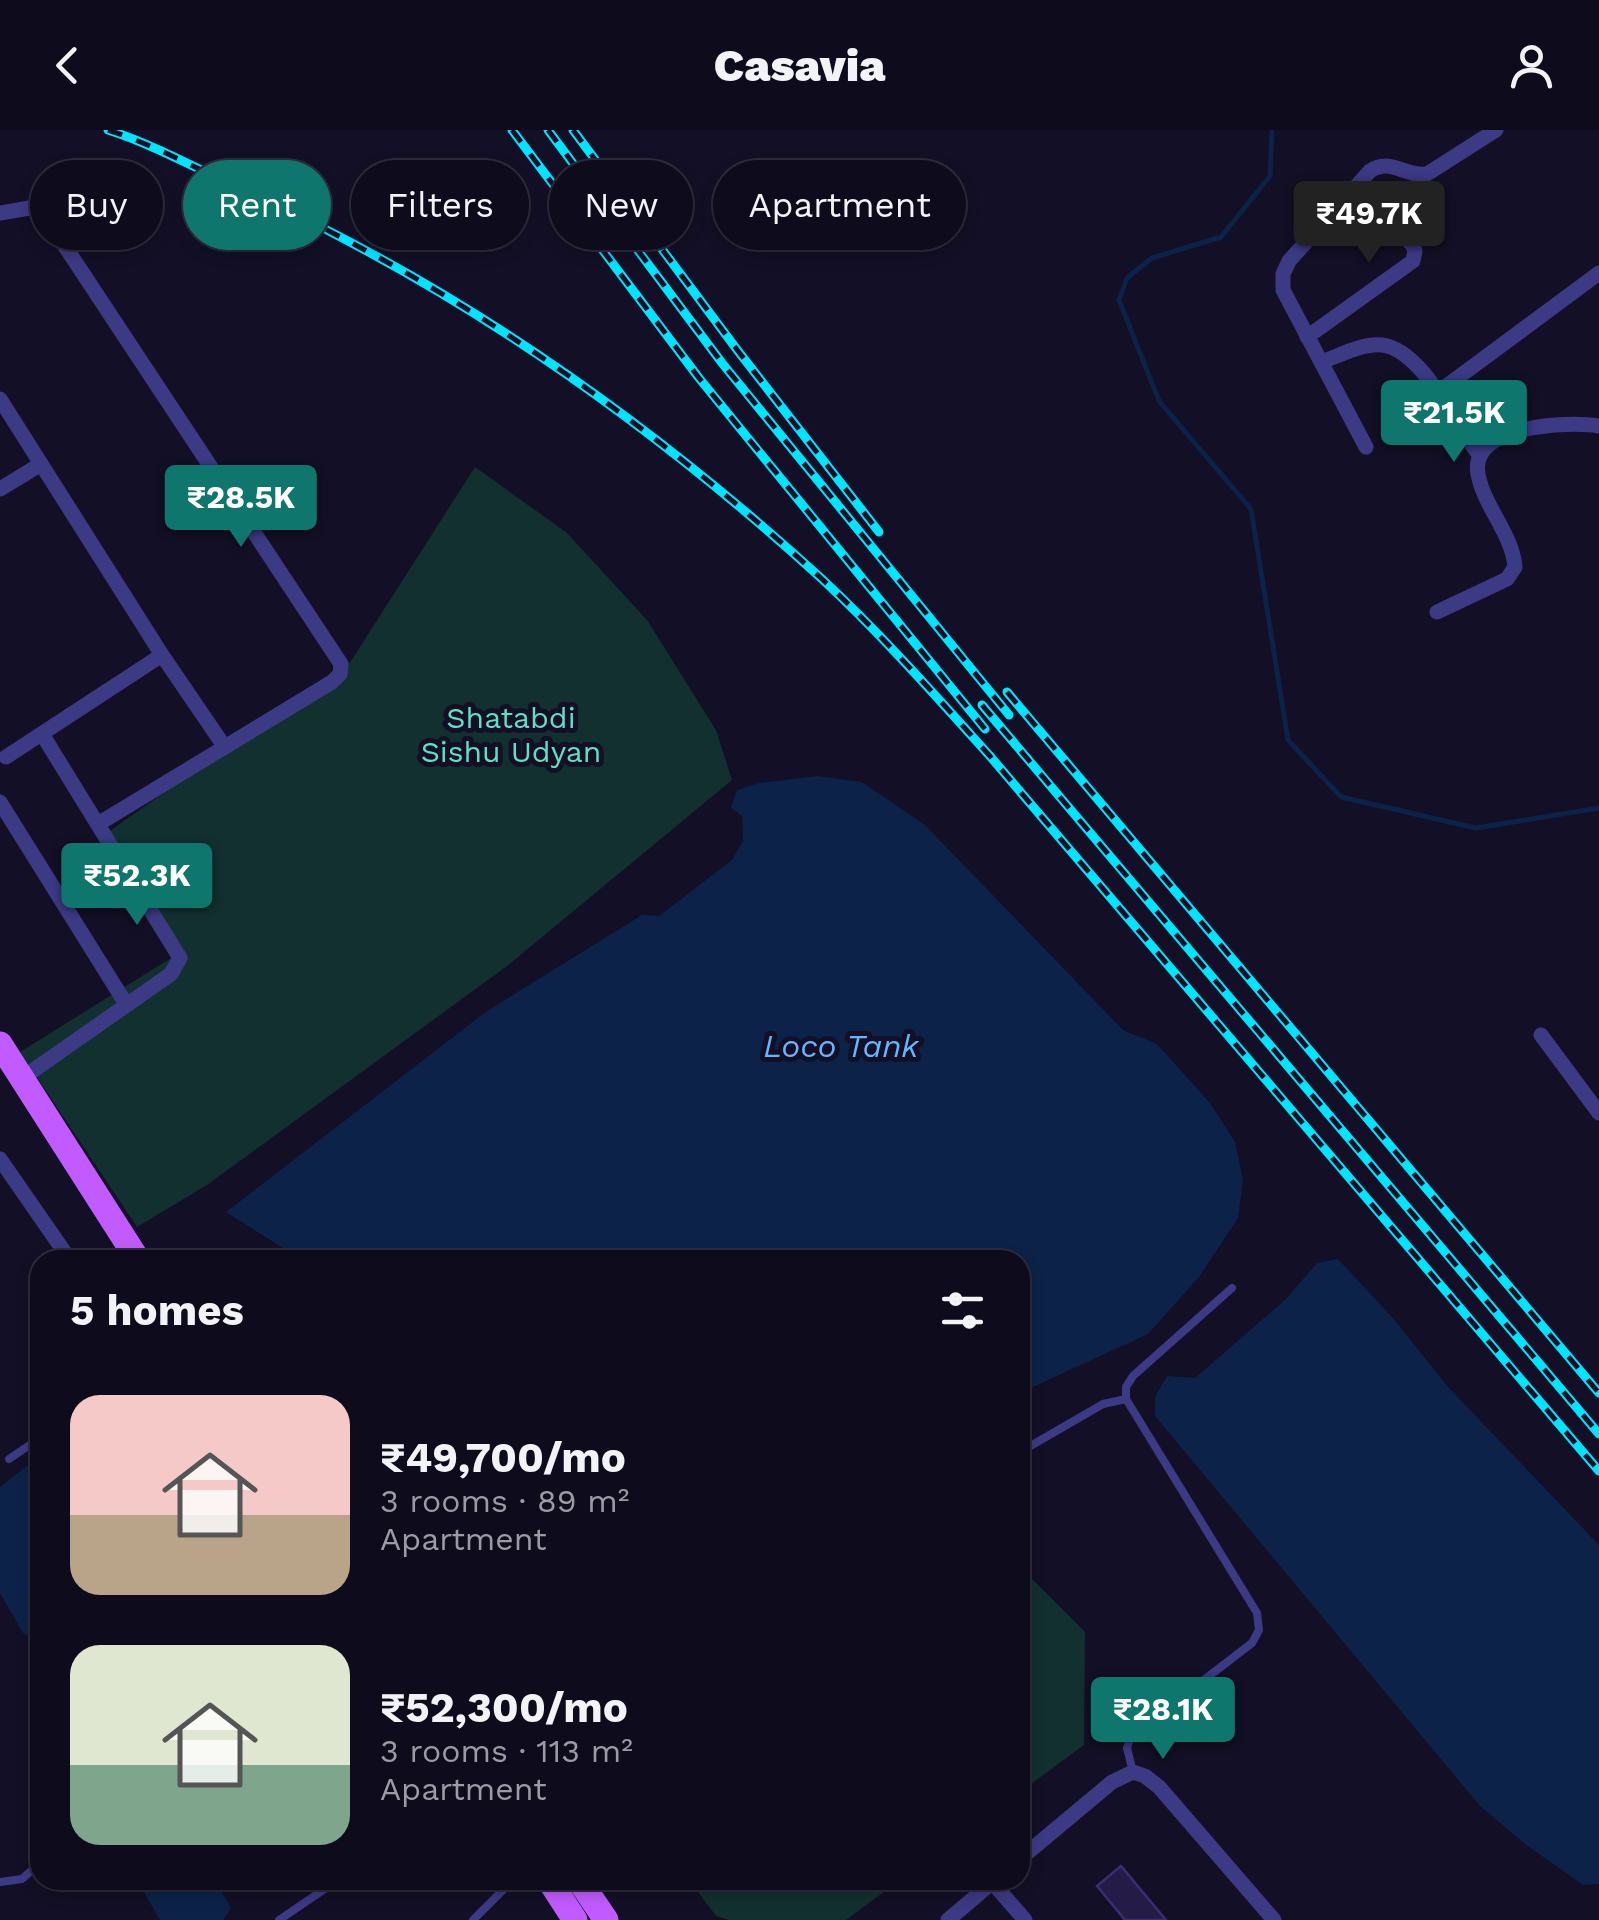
<!DOCTYPE html>
<meta charset="utf-8">
<style>
body{margin:0;font-family:"Work Sans",sans-serif;background:#1c1929;color:#f1f3f6;height:100vh;display:flex;flex-direction:column;font-size:38px;white-space:nowrap}
*{box-sizing:border-box;margin:0}
p{font-size:32px;color:#9b9ba3}
.icon{flex:none;width:55px;height:55px;fill:none;stroke:currentColor;stroke-width:2;stroke-linecap:round;stroke-linejoin:round}
.map{position:relative;flex:1;overflow:hidden}
.details{position:absolute;left:30px;top:1120px;width:1000px;height:640px;display:flex;flex-direction:column;background:#0e0b1c;border-radius:30px;box-shadow:0 5px 15px #0003,0 0 0 2px #2e2b3b}
.details>*{flex:none}
.guide{position:absolute;left:30px;top:30px;width:1000px;height:90px;display:flex;gap:20px}
.price{position:absolute;translate:-50% -85px;padding:0 22px;border-radius:10px;background:#0f766e;color:#fff;font-size:32px;line-height:65px;filter:drop-shadow(0 2px 5px #0008)}
.price::after{content:'';position:absolute;left:50%;top:60px;width:30px;height:22px;margin-left:-15px;background:inherit;clip-path:polygon(0 0,100% 0,50% 100%)}
.price.active{background:#222;color:#fff}
ul{padding:0;list-style:none}
li{display:flex;align-items:center;gap:30px;height:250px;padding:0 40px}
li span{display:grid;place-items:center;flex:none;width:280px;height:200px;border-radius:30px;color:#555}
li>.icon{margin-inline-start:auto}
span .icon{width:120px;height:120px;fill:#fffc;stroke-width:1}
li b{font-size:42px}
h2{display:flex;justify-content:space-between;align-items:center;height:120px;padding:0 40px;font-size:42px}
.chip{padding:0 35px;border-radius:45px;background:#0e0b1c;box-shadow:0 5px 15px #0003,0 0 0 2px #2e2b3b;font-size:35px;line-height:90px}
.chip.active{background:#0f766e;color:#fff}
header{display:flex;justify-content:space-between;align-items:center;height:130px;padding:0 40px;background:#0e0b1c;font-size:45px;font-weight:800}
.map>svg:first-child{display:block}
.green{fill:#12302f}
.water{fill:#0c2248}
.lines{fill:none;stroke-linecap:round;stroke-linejoin:round}
.stream{stroke:#0c2248;stroke-width:5}
.building{fill:#241b47;stroke:#3b2d73;stroke-width:2.5}
.lane{stroke:#3d3a85;stroke-width:8}
.street{stroke:#3d3a85;stroke-width:15}
.primary{stroke:#c25bff;stroke-width:25}
.rail-casing{stroke:#00e5ff;stroke-width:9}
.rail{stroke:#130f26;stroke-width:5;stroke-dasharray:15;stroke-linecap:butt}
.labels{text-anchor:middle;stroke-width:10;stroke-linejoin:round;paint-order:stroke}
.park-label{font-size:30px;fill:#5fe0c0;stroke:#130f26}
.water-label{font-size:32px;font-style:italic;fill:#62b6ff;stroke:#130f26}
</style>
<header><svg class="icon" aria-label="back" viewBox="0 0 24 24"><path d="M15 5l-7 7 7 7"/></svg>Casavia<svg class="icon" aria-label="person" viewBox="0 0 24 24"><circle cx="12" cy="8" r="4"/><path d="M4 21q1-7 8-7t8 7"/></svg></header>
<div class="map">
<svg width="1599" height="1790" viewBox="0 0 1599 1790">
<rect width="100%" height="100%" fill="#130f26"/>
<!-- green -->
<g class="green">
<path d="M475,337L567,403L647,490L716,600L732,650L507,836L207,1055L137,1097L20,922L184,820L107,703L351,531Z"/>
<path d="M1020,1437L1085,1502L1084,1615L1020,1662Z"/>
<path d="M689,1750H900L846,1790H729L716,1786Z"/>
</g>
<!-- water -->
<g class="water">
<path d="M817,646L862,652L925,695L1123,900L1157,914L1210,973L1235,1012L1243,1050L1238,1088L1199,1147L1148,1204L1020,1263V1130H302L226,1082L487,881L642,785L659,786L732,730L743,711L742,686L731,678L737,660L759,653Z"/>
<path d="M1338,1129L1392,1187L1449,1258L1599,1415V1754L1583,1755L1525,1714L1480,1676L1155,1286V1267L1167,1246L1195,1248L1286,1169L1317,1133Z"/>
<path d="M40,1326V1512L23,1503L0,1463V1357Z"/>
<path d="M137,1750H215L231,1778L223,1790H160Z"/>
</g>
<g class="lines">
<!-- stream -->
<path class="stream" d="M1272,0L1270,46L1221,107L1152,128L1127,148L1119,170L1159,271L1251,379L1288,610L1341,667L1476,698L1599,678"/>
</g>
<!-- building -->
<path class="building" d="M1121,1736L1166,1790H1125L1097,1756Z"/>
<g class="lines">
<!-- lane -->
<g class="lane">
<path d="M1020,1322L1103,1274L1126,1269"/>
<path d="M9,1329L40,1308"/>
<path d="M1133,1642L1127,1618L1131,1606L1252,1513L1259,1500L1257,1483L1126,1269V1257L1133,1246L1232,1158"/>
<path d="M0,1752L22,1749L40,1733"/>
<path d="M279,1790L338,1750"/>
<path d="M473,1790L513,1750"/>
</g>
<!-- street -->
<g class="street">
<path d="M0,83L35,77L43,83L341,534L340,544L332,552L98,694"/>
<path d="M1307,207L1413,131L1415,121L1412,114L1351,61"/>
<path d="M1321,232C1339,226 1362,213 1382,215C1423,220 1456,296 1480,326"/>
<path d="M1437,263L1599,143"/>
<path d="M0,269L162,525L224,616"/>
<path d="M1366,317L1283,160V144L1289,131L1370,41C1391,27 1404,47 1427,44L1496,0"/>
<path d="M0,359L41,334"/>
<path d="M1437,482L1507,449L1515,437C1512,403 1484,377 1478,344C1469,295 1568,291 1599,296"/>
<path d="M6,627L162,525"/>
<path d="M0,672L126,874"/>
<path d="M1541,905L1599,983"/>
<path d="M21,949L171,844L180,828L42,604"/>
<path d="M0,1029L70,1130"/>
<path d="M1020,1729L1112,1652L1133,1642L1145,1646L1159,1657L1274,1790"/>
<path d="M992,1752L1025,1790"/>
<path d="M948,1790L995,1750"/>
</g>
<!-- primary -->
<g class="primary">
<path d="M0,914L138,1130"/>
<path d="M549,1750L575,1790"/>
<path d="M579,1750L606,1790"/>
</g>
<!-- rail casing -->
<g class="rail-casing">
<g id="rail">
<path d="M108,0C155,15 201,41 246,61C458,157 651,293 822,449C881,504 935,565 989,625L1599,1341"/>
<path d="M512,0L699,248L985,599"/>
<path d="M548,0L722,233L1009,585"/>
<path d="M573,0L738,221L879,402"/>
<path d="M1007,562L1599,1263"/>
<path d="M982,575L1599,1304"/>
</g>
</g>
<!-- rail -->
<use href="#rail" class="rail"/>
</g>
<g class="labels">
<!-- park labels -->
<g class="park-label">
<text x="511" y="598">Shatabdi<tspan x="511" dy="34">Sishu Udyan</tspan></text>
</g>
<!-- water labels -->
<g class="water-label">
<text x="841" y="927">Loco Tank</text>
</g>
</g>
</svg>
<b class="price active" style="left:1369px;top:136px">₹49.7K</b>
<b class="price" style="left:1454px;top:335px">₹21.5K</b>
<b class="price" style="left:241px;top:420px">₹28.5K</b>
<b class="price" style="left:137px;top:798px">₹52.3K</b>
<b class="price" style="left:1163px;top:1632px">₹28.1K</b>
<div class="guide">
<a class="chip">Buy</a>
<a class="chip active">Rent</a>
<a class="chip">Filters</a>
<a class="chip">New</a>
<a class="chip">Apartment</a>
</div>
<section class="details">
<h2>5 homes<svg class="icon" aria-label="filters" viewBox="0 0 24 24"><path d="M4 7h16M4 17h16"/><circle cx="9" cy="7" r="2"/><circle cx="15" cy="17" r="2"/></svg></h2>
<ul>
<li><span style="background:linear-gradient(#f6c9c9 60%,#b9a48a 0)"><svg class="icon" aria-label="home" viewBox="0 0 24 24"><path d="M3 11l9-7 9 7M6 9v11h12V9"/></svg></span><div><b>₹49,700/mo</b><p>3 rooms · 89 m²</p><p>Apartment</p></div></li>
<li><span style="background:linear-gradient(#dfe7d0 60%,#7fa58c 0)"><svg class="icon" aria-label="home" viewBox="0 0 24 24"><path d="M3 11l9-7 9 7M6 9v11h12V9"/></svg></span><div><b>₹52,300/mo</b><p>3 rooms · 113 m²</p><p>Apartment</p></div></li>
</ul>
</section>
</div>
